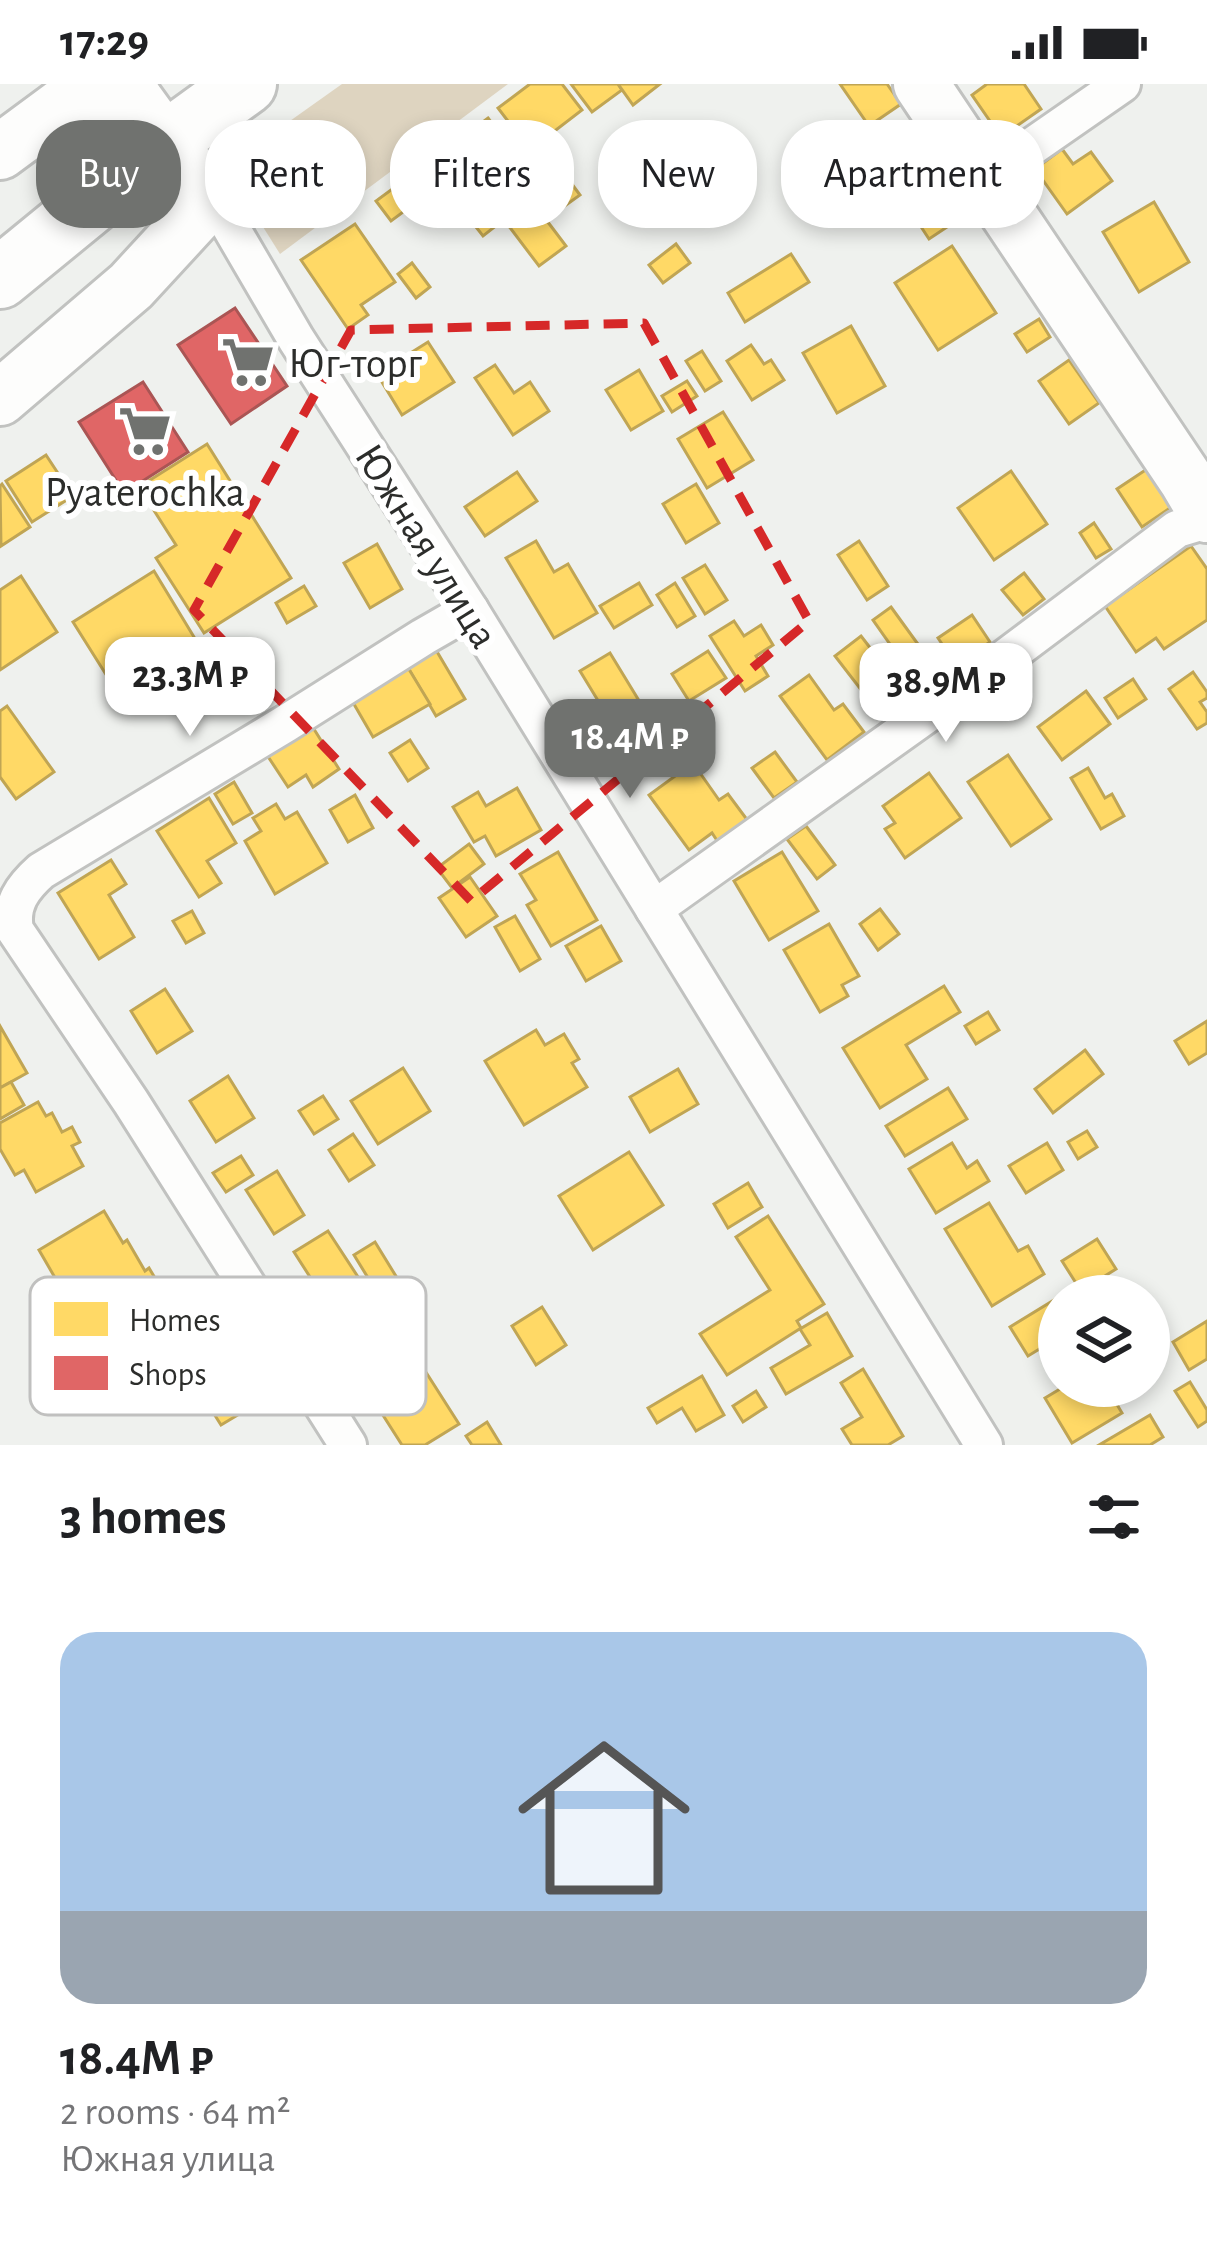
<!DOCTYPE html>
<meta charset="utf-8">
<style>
body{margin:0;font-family:"Alegreya Sans",sans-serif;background:#f2f2f2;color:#202124;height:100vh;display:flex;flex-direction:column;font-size:45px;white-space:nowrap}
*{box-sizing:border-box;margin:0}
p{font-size:39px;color:#757577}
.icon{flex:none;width:66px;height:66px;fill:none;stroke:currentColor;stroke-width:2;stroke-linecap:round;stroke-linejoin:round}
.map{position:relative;height:1361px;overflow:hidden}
.sheet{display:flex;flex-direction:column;background:#fff;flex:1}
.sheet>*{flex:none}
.hud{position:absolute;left:36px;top:36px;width:1137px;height:108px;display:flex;gap:24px}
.buttons{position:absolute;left:1038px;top:1191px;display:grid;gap:24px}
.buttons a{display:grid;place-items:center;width:132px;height:132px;border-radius:50%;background:#fff;box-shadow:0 6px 18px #0003;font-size:60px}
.price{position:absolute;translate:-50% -102px;padding:0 27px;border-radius:24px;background:#fff;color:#222;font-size:39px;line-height:78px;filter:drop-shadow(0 3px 6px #0008)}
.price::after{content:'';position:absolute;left:50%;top:72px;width:36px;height:27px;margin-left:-18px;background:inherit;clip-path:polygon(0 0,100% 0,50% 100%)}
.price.active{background:#70726f;color:#fff}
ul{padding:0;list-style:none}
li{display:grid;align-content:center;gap:24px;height:636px;padding:0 60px}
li+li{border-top:3px solid #e0e0e0}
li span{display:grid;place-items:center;height:372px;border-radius:36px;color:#555}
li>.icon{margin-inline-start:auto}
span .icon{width:216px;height:216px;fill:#fffc;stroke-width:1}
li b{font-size:51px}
h2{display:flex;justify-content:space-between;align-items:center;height:144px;padding:0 60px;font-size:51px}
.tag{padding:0 42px;border-radius:48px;background:#fff;box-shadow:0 6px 18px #0003;font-size:42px;line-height:108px}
.tag.active{background:#70726f;color:#fff}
.status{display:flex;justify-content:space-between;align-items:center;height:84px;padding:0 60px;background:#fff;direction:ltr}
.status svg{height:33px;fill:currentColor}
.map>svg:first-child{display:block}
.green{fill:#ded4c0}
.homes{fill:#ffd966;stroke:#c0a554;stroke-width:3}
.shops{fill:#e06666;stroke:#aa5554;stroke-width:3}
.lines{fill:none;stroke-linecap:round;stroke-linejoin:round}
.street-casing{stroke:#c1c2c0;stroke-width:42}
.secondary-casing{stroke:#c1c2c0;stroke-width:60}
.primary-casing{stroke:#c1c2c0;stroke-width:66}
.street{stroke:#fdfdfc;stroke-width:36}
.secondary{stroke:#fdfdfc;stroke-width:54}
.primary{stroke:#fdfdfc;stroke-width:60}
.marked{fill:none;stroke:#d62828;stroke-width:9;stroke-dasharray:24 15;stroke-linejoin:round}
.labels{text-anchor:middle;stroke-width:12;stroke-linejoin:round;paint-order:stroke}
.poi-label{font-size:42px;fill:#2c2d2b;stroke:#fff;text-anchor:start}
.street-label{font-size:42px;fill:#2c2d2b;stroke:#fff}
.key{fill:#fff;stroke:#c0c0bf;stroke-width:3}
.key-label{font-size:33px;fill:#2c2d2b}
</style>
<div class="status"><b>17:29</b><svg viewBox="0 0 49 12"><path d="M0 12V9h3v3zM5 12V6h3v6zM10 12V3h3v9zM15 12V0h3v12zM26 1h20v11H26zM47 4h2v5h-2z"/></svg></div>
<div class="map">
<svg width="1207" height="1361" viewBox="0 0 1207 1361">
<rect width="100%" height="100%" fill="#eff1ee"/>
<!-- green -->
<path class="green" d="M342,0H508L280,170L248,119L241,83L252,64Z"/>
<!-- homes -->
<g class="homes">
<path d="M530,0H562L582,26L530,66L498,24Z"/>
<path d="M571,0H618L622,6L592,28Z"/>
<path d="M618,0H660L633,21Z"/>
<path d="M840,0H887L901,20L869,42Z"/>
<path d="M987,0H1024L1041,25L1001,53L972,11Z"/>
<path d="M488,34L519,76L474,111L442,68Z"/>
<path d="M1062,65L1073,80L1091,68L1112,97L1067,130L1035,85Z"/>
<path d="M557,80L580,111L555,129L532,99Z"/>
<path d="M422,83L437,103L391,137L376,117Z"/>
<path d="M954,102L971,127L929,155L912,129Z"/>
<path d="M480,118L497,141L483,152L465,129Z"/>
<path d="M1154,118L1189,178L1139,208L1103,148Z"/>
<path d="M535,121L566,162L539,182L508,141Z"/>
<path d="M355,140L395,198L361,221L368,231L348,245L301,176Z"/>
<path d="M676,160L690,179L663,199L649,181Z"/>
<path d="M952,162L996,229L938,266L895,199Z"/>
<path d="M791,170L809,198L745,238L728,209Z"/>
<path d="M412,179L430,203L416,214L398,190Z"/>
<path d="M1039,235L1050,253L1027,268L1015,250Z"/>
<path d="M851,242L885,302L837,329L803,269Z"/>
<path d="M428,258L454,298L402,331L377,290Z"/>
<path d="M751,261L764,280L771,276L784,296L752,316L727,277Z"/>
<path d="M702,267L721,297L705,307L686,277Z"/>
<path d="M1069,276L1099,319L1069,340L1039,297Z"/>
<path d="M495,281L514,309L530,298L549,327L513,351L475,294Z"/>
<path d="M639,286L663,327L631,346L606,306Z"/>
<path d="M687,297L697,312L672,328L662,312Z"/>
<path d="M723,328L753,376L707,404L678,355Z"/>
<path d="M207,360L291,494L204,549L156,474L176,461L139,403Z"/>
<path d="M46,371L73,412L32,438L6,397Z"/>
<path d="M1147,385L1173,422L1142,443L1117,405Z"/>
<path d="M1011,387L1047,440L994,476L958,424Z"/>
<path d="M517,388L537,417L485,452L465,423Z"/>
<path d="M2,400L30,443L1,462L0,402Z"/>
<path d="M696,400L719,439L686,459L663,420Z"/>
<path d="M1094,439L1111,465L1096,474L1080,449Z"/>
<path d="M536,457L554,488L568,480L597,529L554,554L506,474Z"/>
<path d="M859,457L888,502L867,516L838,471Z"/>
<path d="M377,460L402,505L370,524L344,479Z"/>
<path d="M1191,462L1207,485V536L1164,565L1156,554L1136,568L1105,522Z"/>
<path d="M705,481L727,516L705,530L683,494Z"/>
<path d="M154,487L197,558L117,608L73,538Z"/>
<path d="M1024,489L1044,515L1023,531L1002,506Z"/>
<path d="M21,492L57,548L0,586V506Z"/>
<path d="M639,499L652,521L614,544L600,522Z"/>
<path d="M675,499L695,532L677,543L657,511Z"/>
<path d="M304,502L316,522L287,539L276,519Z"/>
<path d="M891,523L941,592L913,612L885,573L894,566L873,536Z"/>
<path d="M972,531L990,558L956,581L938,554Z"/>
<path d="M734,537L744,552L761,541L773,561L756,572L768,592L745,607L710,552Z"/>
<path d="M861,552L898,600L872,620L835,572Z"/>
<path d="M436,566L465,615L436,632L407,582Z"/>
<path d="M708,567L726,594L689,617L672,590Z"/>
<path d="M610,569L638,615L608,633L580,587Z"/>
<path d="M407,582L430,620L373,653L351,615Z"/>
<path d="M1193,588L1207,608V614L1200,618L1207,628V639L1197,645L1169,605Z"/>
<path d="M809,591L834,626L843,620L864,648L827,676L780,612Z"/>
<path d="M1133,595L1146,615L1118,634L1105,614Z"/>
<path d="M1086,607L1110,640L1062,676L1038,643Z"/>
<path d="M7,622L54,688L16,715L0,693V627Z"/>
<path d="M312,642L339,685L313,703L306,691L288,703L267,671Z"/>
<path d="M410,656L428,684L408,697L390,669Z"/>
<path d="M775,668L797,698L774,714L752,684Z"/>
<path d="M1008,671L1051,735L1011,762L968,698Z"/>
<path d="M693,679L719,716L728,710L748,737L718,758L712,749L689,766L649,711Z"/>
<path d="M1088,684L1105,714L1112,710L1124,732L1101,745L1071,694Z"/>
<path d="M929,689L961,734L905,774L885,745L895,739L883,722Z"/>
<path d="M234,698L252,729L233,740L215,710Z"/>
<path d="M517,704L541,746L496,772L485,752L474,758L453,723L478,708L486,722Z"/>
<path d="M355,711L373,744L348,758L330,726Z"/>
<path d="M209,714L236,759L207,777L221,799L199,813L157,747Z"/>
<path d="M276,720L285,735L297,728L327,779L275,810L245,757L261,747L253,734Z"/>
<path d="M806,742L835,781L817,795L787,755Z"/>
<path d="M469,760L484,780L452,804L437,784Z"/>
<path d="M558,768L597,836L551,862L527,821L536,816L520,790Z"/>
<path d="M782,768L818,827L769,856L734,797Z"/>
<path d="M111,776L126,800L109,811L134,853L99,875L58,809Z"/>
<path d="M470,793L497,832L466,853L439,814Z"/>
<path d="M880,825L899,850L878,866L860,840Z"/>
<path d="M192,827L204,849L186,859L173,837Z"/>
<path d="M515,832L540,875L520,887L495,843Z"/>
<path d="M829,840L859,892L842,901L848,912L820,928L784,866Z"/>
<path d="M601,842L621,877L586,897L566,862Z"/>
<path d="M944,902L960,928L906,961L927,995L880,1024L843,964Z"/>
<path d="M165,905L192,947L157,969L131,927Z"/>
<path d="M988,928L999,946L976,960L965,942Z"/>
<path d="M1207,937V969L1189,980L1175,957Z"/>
<path d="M0,942L27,989L0,1004Z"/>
<path d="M536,946L545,961L564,950L579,975L572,979L587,1003L524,1041L485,977Z"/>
<path d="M1085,966L1103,990L1053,1029L1035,1005Z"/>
<path d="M403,984L430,1027L378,1060L351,1017Z"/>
<path d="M678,985L698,1020L650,1048L630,1013Z"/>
<path d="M228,992L254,1034L216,1058L190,1017Z"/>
<path d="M11,998L24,1021L0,1035V1004Z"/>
<path d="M948,1004L967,1035L905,1072L886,1042Z"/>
<path d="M323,1012L338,1035L314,1050L299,1027Z"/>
<path d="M38,1018L46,1032L52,1029L62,1048L72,1043L80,1058L72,1062L83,1082L36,1108L24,1086L15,1091L0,1065V1039Z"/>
<path d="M1087,1047L1097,1063L1078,1075L1068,1058Z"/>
<path d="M353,1050L374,1081L349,1097L329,1066Z"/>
<path d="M952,1059L967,1084L977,1077L989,1097L936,1129L909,1085Z"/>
<path d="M1047,1059L1063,1086L1026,1109L1009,1082Z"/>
<path d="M629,1068L663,1121L593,1166L559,1112Z"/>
<path d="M241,1072L253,1091L226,1108L213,1089Z"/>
<path d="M277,1087L304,1131L274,1150L246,1106Z"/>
<path d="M748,1099L762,1123L728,1144L714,1120Z"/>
<path d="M989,1119L1018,1167L1028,1162L1044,1190L992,1222L945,1145Z"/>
<path d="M104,1127L123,1159L127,1156L145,1187L149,1184L164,1209L129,1230L123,1221L84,1244L39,1166Z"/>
<path d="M768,1132L824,1220L797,1237L801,1244L727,1291L700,1250L770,1206L736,1153Z"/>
<path d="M328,1147L362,1199L328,1221L294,1168Z"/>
<path d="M1097,1155L1116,1185L1081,1207L1062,1177Z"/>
<path d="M375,1158L410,1215L389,1228L354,1171Z"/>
<path d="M1059,1213V1253L1028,1272L1010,1243Z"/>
<path d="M542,1223L566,1261L536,1281L512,1242Z"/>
<path d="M827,1229L852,1272L786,1310L771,1284L810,1261L800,1245Z"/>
<path d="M1207,1237V1275L1189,1286L1173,1258Z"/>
<path d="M422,1282L459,1340L425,1361H402L372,1314Z"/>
<path d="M240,1283L261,1317L221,1341L206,1317L217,1311L211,1301Z"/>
<path d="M863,1285L903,1352L888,1361H852L842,1345L862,1333L841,1299Z"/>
<path d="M702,1292L724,1331L696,1347L682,1324L657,1339L648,1324Z"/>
<path d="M1190,1298L1207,1326V1337L1198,1343L1175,1307Z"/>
<path d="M1065,1302H1106L1122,1329L1072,1359L1045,1314Z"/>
<path d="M756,1307L766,1323L743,1338L733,1322Z"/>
<path d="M1150,1331L1163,1353L1150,1361H1099Z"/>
<path d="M487,1338L501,1361H472L466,1352Z"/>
</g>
<!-- shops -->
<g class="shops">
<path d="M235,224L287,302L231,340L178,261Z"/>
<path d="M143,298L188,368L124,409L79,338Z"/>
</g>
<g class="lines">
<!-- street casing -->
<g class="street-casing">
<g id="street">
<path d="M985,95L1122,0"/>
<path d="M213,113L296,255L470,526L984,1361"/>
<path d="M654,825L989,586L1177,445L1207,436"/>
<path d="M348,1361L131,1018L15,846C10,820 23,803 41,787L285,640L423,553L470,526"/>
</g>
</g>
<!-- secondary casing -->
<g class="secondary-casing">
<g id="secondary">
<path d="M921,0L1187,397L1207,431"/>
<path d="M0,68L61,23L78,16L134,14"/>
<path d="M0,314L131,202L213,113L166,58L124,0"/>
</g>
</g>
<!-- primary casing -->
<g class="primary-casing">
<path id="primary" d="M0,194L166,58L246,0"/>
</g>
<!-- street -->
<use href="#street" class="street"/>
<!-- secondary -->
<use href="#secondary" class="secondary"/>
<!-- primary -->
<use href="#primary" class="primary"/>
</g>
<!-- marked area -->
<path class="marked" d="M644,239L809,537L471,817L194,526L351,246Z"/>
<!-- icons -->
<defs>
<g id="supermarket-bare" transform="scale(4.14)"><path d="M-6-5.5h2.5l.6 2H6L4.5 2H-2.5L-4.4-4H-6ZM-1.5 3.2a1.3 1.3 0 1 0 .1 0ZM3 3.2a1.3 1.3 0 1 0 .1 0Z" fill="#70726f" stroke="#fff" stroke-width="2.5" paint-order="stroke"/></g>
</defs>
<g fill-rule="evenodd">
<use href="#supermarket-bare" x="248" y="278"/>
<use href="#supermarket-bare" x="145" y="347"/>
</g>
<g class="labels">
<!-- poi labels -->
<g class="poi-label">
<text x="288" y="293">Юг-торг</text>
<text x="145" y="422" text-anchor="middle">Pyaterochka</text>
</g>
<!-- street labels -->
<g class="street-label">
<text transform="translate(428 461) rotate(58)" y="15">Южная улица</text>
</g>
</g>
<!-- legend -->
<rect x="30" y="1193" width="396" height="138" rx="18" class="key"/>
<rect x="54" y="1218" width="54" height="34" fill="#ffd966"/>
<rect x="54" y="1272" width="54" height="34" fill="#e06666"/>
<g class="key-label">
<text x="129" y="1247">Homes</text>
<text x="129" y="1301">Shops</text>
</g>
</svg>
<div class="buttons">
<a><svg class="icon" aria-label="layers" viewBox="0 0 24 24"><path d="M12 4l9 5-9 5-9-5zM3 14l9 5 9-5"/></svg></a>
</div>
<b class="price" style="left:190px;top:655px">23.3M ₽</b>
<b class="price" style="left:946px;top:661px">38.9M ₽</b>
<b class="price active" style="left:630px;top:717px">18.4M ₽</b>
<div class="hud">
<a class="tag active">Buy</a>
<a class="tag">Rent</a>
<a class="tag">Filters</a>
<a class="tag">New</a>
<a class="tag">Apartment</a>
</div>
</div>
<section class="sheet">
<h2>3 homes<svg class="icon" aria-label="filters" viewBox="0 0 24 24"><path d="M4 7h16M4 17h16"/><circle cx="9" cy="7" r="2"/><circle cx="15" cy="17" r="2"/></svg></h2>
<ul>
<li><span style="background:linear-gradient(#a9c7e8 75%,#9aa5b1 0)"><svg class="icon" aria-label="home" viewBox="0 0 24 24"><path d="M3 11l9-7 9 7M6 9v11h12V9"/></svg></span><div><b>18.4M ₽</b><p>2 rooms · 64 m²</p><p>Южная улица</p></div></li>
</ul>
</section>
